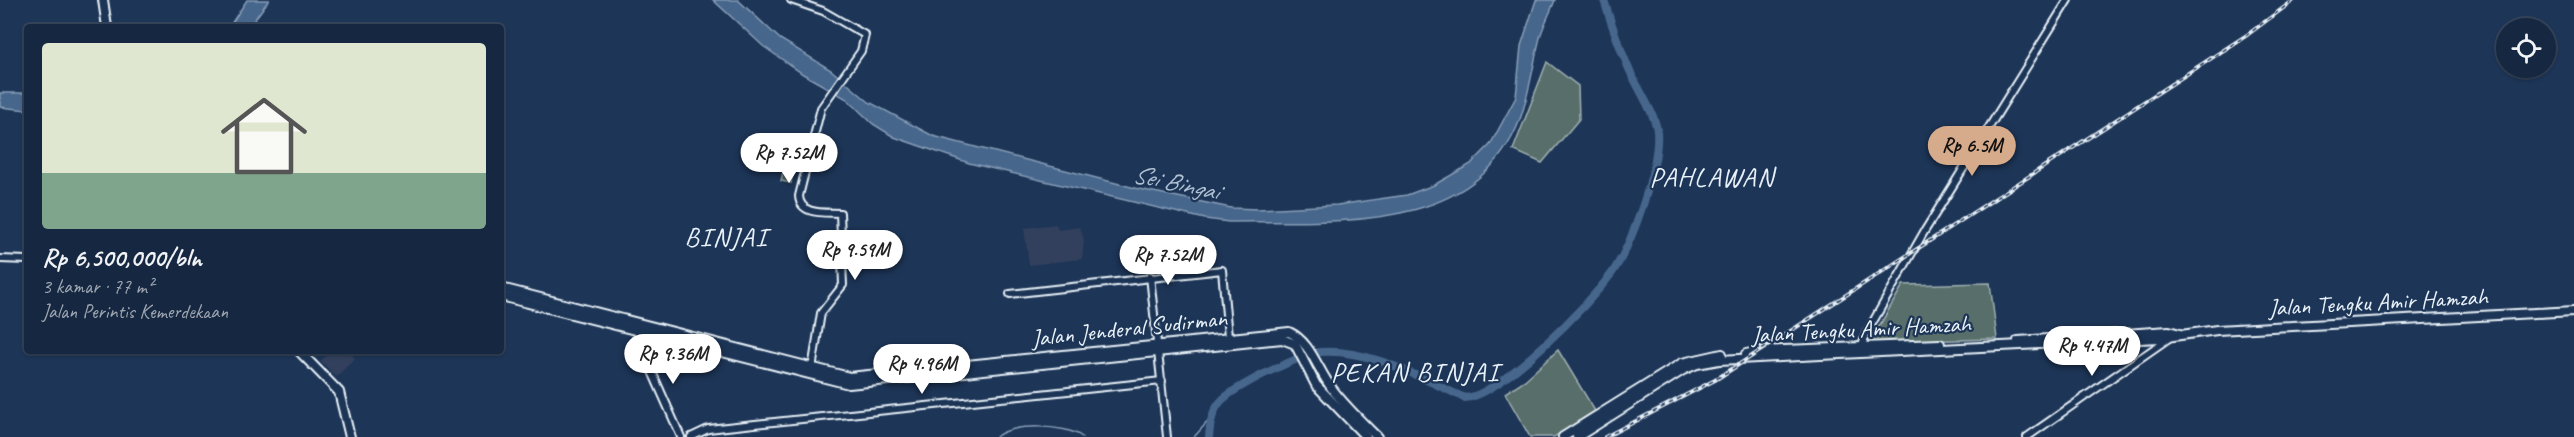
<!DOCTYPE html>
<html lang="id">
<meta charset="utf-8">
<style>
body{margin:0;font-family:Caveat,sans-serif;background:#1f3048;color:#f1f3f6;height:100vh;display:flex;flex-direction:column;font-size:22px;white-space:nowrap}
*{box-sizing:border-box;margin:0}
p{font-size:20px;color:#9ea6b1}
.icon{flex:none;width:33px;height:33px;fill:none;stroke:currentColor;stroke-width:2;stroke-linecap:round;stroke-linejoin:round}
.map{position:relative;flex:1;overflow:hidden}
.sheet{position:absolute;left:24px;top:24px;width:480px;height:330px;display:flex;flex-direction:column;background:#162841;border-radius:6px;box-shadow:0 2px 4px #0004,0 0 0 2px #35445a}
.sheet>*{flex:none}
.controls{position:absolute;left:2496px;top:18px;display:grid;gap:12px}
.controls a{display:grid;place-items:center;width:60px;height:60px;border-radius:50%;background:#162841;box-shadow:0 2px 4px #0004,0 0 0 2px #35445a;font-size:30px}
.price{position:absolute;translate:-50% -51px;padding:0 14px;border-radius:21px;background:#fff;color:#222;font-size:20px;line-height:39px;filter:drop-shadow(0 2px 3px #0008)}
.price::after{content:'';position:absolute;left:50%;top:36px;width:18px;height:14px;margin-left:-9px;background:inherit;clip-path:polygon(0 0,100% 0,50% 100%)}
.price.active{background:#d6ab8b;color:#111}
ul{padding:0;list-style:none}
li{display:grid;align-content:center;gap:12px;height:318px;padding:0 18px}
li+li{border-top:2px solid #35445a}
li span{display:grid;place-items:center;height:186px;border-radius:6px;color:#555}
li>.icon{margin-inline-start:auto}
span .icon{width:108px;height:108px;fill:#fffc;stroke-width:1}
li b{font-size:26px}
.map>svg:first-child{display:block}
.built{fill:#31415d}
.green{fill:#586e6a;stroke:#a0b0b1;stroke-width:1.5}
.water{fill:#46668c;stroke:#879eb7;stroke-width:1.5}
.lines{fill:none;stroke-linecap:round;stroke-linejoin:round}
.stream{stroke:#879eb7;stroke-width:1.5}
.river{stroke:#46668c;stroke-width:8}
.minor-casing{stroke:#e8f1f8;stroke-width:10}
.major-casing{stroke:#e8f1f8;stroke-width:12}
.minor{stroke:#1d3557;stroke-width:6}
.major{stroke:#1d3557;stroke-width:8}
.rail-casing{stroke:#e8f1f8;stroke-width:4}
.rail{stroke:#1d3557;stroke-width:1.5;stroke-dasharray:4.5;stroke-linecap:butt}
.labels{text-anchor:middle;stroke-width:4.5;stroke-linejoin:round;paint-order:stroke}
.street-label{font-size:24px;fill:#e8f1f8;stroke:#1d3557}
.water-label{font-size:26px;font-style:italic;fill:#afc0d2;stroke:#1d3557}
.quarter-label{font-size:27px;letter-spacing:1.5px;fill:#e8f1f8;stroke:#1d3557}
</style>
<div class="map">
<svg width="2574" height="437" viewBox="0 0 2574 437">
<rect width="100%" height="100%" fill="#1d3557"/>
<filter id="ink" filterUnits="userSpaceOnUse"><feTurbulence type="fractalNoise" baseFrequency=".0167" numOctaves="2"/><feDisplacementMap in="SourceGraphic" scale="12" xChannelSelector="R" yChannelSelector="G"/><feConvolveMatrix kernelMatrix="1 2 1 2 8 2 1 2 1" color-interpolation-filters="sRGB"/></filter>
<g filter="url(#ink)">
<!-- built -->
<g class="built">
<path d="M1056,224L1058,230L1080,227L1084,240L1082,259L1029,265L1024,228Z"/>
<path d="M331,351H348L355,358L336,377L321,361Z"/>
</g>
<!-- green -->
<g class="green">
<path d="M1547,62L1578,86L1579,119L1542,163L1513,150Z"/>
<path d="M785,162L795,164L791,183L781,181Z"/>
<path d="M1990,283L1997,339L1870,342L1903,285Z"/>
<path d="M1558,350L1595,411L1554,437H1530L1505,393L1525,380Z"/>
</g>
<!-- water -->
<g class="water">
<path d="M247,0H269L249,27H229Z"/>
<path d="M713,0H738L780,39L831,70L869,102L933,136L1139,189L1231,208L1258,209L1337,205L1407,195L1434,185L1471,164L1490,145L1516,97L1521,46L1536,0H1555C1551,11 1545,22 1541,34C1533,63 1530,93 1519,122C1473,237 1329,220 1229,222L1205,219L969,163L894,137L873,124L847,99L803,74L763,46Z"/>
<path d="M0,93H27V110L0,107Z"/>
</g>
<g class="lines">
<!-- stream -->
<g class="stream">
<path d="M996,437C1010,423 1066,424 1082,437"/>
<path d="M1194,437L1211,418"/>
</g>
<!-- river -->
<path class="river" d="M1209,437C1211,404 1222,397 1249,382C1263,374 1306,353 1321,352C1372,349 1420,378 1465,398C1500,396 1590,303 1612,273C1632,245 1660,165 1657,131C1656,115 1636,85 1629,69C1619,46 1611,23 1604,0"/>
<!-- minor casing -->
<g class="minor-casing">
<g id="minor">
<path d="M791,0L823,11L865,35L861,51L821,108L799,196C800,216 826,212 840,213L843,285L821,313L812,369"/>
<path d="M0,259L27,260"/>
<path d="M1150,276L1167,437"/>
<path d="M1010,294L1222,270L1228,337"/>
<path d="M641,332L638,334V340L681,437"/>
<path d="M1861,349L1866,334L1924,232L2068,0"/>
<path d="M691,437L708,429L1162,381"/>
<path d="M2027,437L2172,336"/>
</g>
</g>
<!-- major casing -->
<g class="major-casing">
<g id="major">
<path d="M103,0L107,27"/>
<path d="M501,288L849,377L1289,332C1312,343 1317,370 1333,390C1346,407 1362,422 1377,437"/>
<path d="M501,296L849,384L1282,339L1295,344L1316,385L1366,437"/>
<path d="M2018,341L2169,331L2180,334"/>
<path d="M299,351L339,392L350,437"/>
<path d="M1746,354L1760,351L1940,344"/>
<path d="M1563,437L1682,363L1722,354"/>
<path d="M1577,437L1683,370L1697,364L1719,360L2159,338L2217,330L2574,311"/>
</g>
</g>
<!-- minor -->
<use href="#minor" class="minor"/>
<!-- major -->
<use href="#major" class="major"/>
<!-- rail casing -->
<g class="rail-casing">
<path id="rail" d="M1605,437L1715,380L2247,35L2294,0"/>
</g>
<!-- rail -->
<use href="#rail" class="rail"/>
</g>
</g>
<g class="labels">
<!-- street labels -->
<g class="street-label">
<text transform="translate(2378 302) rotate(-3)" y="8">Jalan Tengku Amir Hamzah</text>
<text transform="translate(1129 328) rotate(-6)" y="8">Jalan Jenderal Sudirman</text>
<text transform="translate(1861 329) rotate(-3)" y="8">Jalan Tengku Amir Hamzah</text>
</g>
<!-- water labels -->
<g class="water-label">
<text transform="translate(1176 182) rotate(12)" y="9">Sei Bingai</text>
</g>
<!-- quarter labels -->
<g class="quarter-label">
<text x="1712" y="186">PAHLAWAN</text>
<text x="726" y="246">BINJAI</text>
<text x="1415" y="381">PEKAN BINJAI</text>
</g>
</g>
</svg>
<div class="controls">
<a><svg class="icon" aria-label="locate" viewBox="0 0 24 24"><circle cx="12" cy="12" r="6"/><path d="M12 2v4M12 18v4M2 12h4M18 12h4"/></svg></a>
</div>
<b class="price active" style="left:1972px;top:177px">Rp 6.5M</b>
<b class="price" style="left:789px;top:184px">Rp 7.52M</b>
<b class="price" style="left:855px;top:281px">Rp 9.59M</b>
<b class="price" style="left:1168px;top:286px">Rp 7.52M</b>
<b class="price" style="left:2092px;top:377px">Rp 4.47M</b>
<b class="price" style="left:673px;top:385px">Rp 9.36M</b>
<b class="price" style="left:922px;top:395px">Rp 4.96M</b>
<section class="sheet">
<ul>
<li><span style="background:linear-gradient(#dfe7d0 70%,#7fa58c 0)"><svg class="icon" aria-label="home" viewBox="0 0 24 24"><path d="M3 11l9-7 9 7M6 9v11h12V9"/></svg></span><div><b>Rp 6,500,000/bln</b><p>3 kamar · 77 m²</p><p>Jalan Perintis Kemerdekaan</p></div></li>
</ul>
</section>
</div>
